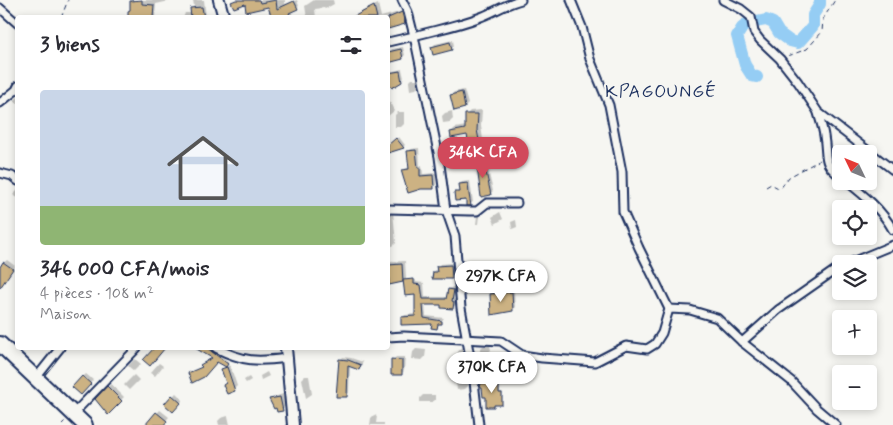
<!DOCTYPE html>
<html lang="fr">
<meta charset="utf-8">
<style>
body{margin:0;font-family:Mynerve,sans-serif;background:#f2f2f3;color:#2b2b33;height:100vh;display:flex;flex-direction:column;font-size:19px;white-space:nowrap}
*{box-sizing:border-box;margin:0}
p{font-size:16px;color:#7c7c81}
.icon{flex:none;width:28px;height:28px;fill:none;stroke:currentColor;stroke-width:2;stroke-linecap:round;stroke-linejoin:round}
.map{position:relative;flex:1;overflow:hidden}
.drawer{position:absolute;left:15px;top:15px;width:375px;height:335px;display:flex;flex-direction:column;background:#fff;border-radius:5px;box-shadow:0 2px 8px #0003}
.drawer>*{flex:none}
.needle{width:32px;rotate:313deg}
.buttons{position:absolute;left:832px;top:145px;display:grid;gap:10px}
.buttons a{display:grid;place-items:center;width:45px;height:45px;border-radius:5px;background:#fff;box-shadow:0 2px 8px #0003;font-size:25px}
.price{position:absolute;translate:-50% -42px;padding:0 11px;border-radius:18px;background:#fff;color:#222;font-size:16px;line-height:32px;filter:drop-shadow(0 1px 2px #0008)}
.price::after{content:'';position:absolute;left:50%;top:30px;width:15px;height:11px;margin-left:-8px;background:inherit;clip-path:polygon(0 0,100% 0,50% 100%)}
.price.on{background:#d1495b;color:#fff}
ul{padding:0;list-style:none}
li{display:grid;align-content:center;gap:10px;height:265px;padding:0 25px}
li span{display:grid;place-items:center;height:155px;border-radius:5px;color:#555}
li>.icon{margin-inline-start:auto}
span .icon{width:90px;height:90px;fill:#fffc;stroke-width:1}
li b{font-size:21px}
h2{display:flex;justify-content:space-between;align-items:center;height:60px;padding:0 25px;font-size:21px}
.map>svg:first-child{display:block}
.shadow{fill:#0003}
.lines{fill:none;stroke-linecap:round;stroke-linejoin:round}
.river{stroke:#95cdf4;stroke-width:12}
.building{fill:#ccb283;stroke:#1b2f5e}
.street-casing{stroke:#1b2f5e;stroke-width:11}
.secondary-casing{stroke:#1b2f5e;stroke-width:14}
.highway-casing{stroke:#1b2f5e;stroke-width:18}
.path{stroke:#1b2f5e;stroke-width:1;stroke-dasharray:5 4;stroke-linecap:butt}
.street{stroke:#f6f6f2;stroke-width:7}
.secondary{stroke:#f6f6f2;stroke-width:10}
.highway{stroke:#f6f6f2;stroke-width:14}
.labels{text-anchor:middle;stroke-width:4;stroke-linejoin:round;paint-order:stroke}
.quarter-label{font-size:18px;letter-spacing:1px;fill:#1b2f5e;stroke:#f6f6f2}
</style>
<div class="map">
<svg width="893" height="425" viewBox="0 0 893 425">
<rect width="100%" height="100%" fill="#f6f6f2"/>
<filter id="ink" filterUnits="userSpaceOnUse"><feTurbulence type="fractalNoise" baseFrequency=".02" numOctaves="2"/><feDisplacementMap in="SourceGraphic" scale="10" xChannelSelector="R" yChannelSelector="G"/><feConvolveMatrix kernelMatrix="1 2 1 2 8 2 1 2 1" color-interpolation-filters="sRGB"/></filter>
<g filter="url(#ink)">
<!-- shadow -->
<g class="shadow">
<path d="M132,0H174L156,4L155,18H130Z"/>
<path d="M193,0H204L206,18H183L185,13H192L191,9L194,6Z"/>
<path d="M235,0H285V4L297,0L299,6L291,11L293,16L291,18H273L268,6L233,2Z"/>
<path d="M314,0H333L334,4L325,9L324,8L315,9L316,18H307L305,6Z"/>
<path d="M378,4L381,17L406,10L408,19L405,23L388,27V18H360V14L363,11Z"/>
<path d="M453,40L454,46L451,49L432,47L435,44Z"/>
<path d="M403,47L405,55L402,58L389,52L392,49Z"/>
<path d="M388,63L390,72L402,69L404,78L392,87L388,81Z"/>
<path d="M412,79H418L419,86L416,89L410,90L409,82Z"/>
<path d="M464,90L468,104L465,107L455,109L452,95L454,92Z"/>
<path d="M18,97V104L14,101Z"/>
<path d="M390,102L394,111L388,116V103Z"/>
<path d="M482,110L481,125L483,140L479,144L468,133L451,132L455,128L466,126V115L470,111Z"/>
<path d="M452,111L453,119L450,122L443,123L442,116L445,113Z"/>
<path d="M398,112H404V124L401,127H395V115Z"/>
<path d="M399,137L405,145L403,147L388,151V145Z"/>
<path d="M458,138V156L456,158L450,141L452,139Z"/>
<path d="M419,148L420,166L422,165L423,174L436,173V185L433,188L403,170L410,167L409,152L411,149Z"/>
<path d="M485,157L493,191L490,194L475,162L478,159Z"/>
<path d="M470,181L473,202L470,204L467,199L456,193L461,190L460,184L462,182Z"/>
<path d="M18,190V198L13,195Z"/>
<path d="M388,212H393L396,243L393,246H388Z"/>
<path d="M500,212L503,219L495,224L492,217Z"/>
<path d="M477,216H480L479,224H476Z"/>
<path d="M516,220L517,227L512,229L511,222Z"/>
<path d="M7,260L15,266L4,281L0,283V266Z"/>
<path d="M405,261L406,278L416,277L406,278V281L416,280V282L424,283L425,297H448L449,289L452,287H456L454,299H456V305L453,307L442,304L425,303L426,316L444,318L436,328L433,323L403,317L405,315L416,314L417,293L406,295L404,279L403,281L388,284V262Z"/>
<path d="M453,263V275L451,277L434,272L440,264Z"/>
<path d="M514,290L515,307L512,310L491,294L494,291Z"/>
<path d="M483,346H490L491,350L488,353H480V349Z"/>
<path d="M198,348H209L229,362L226,367L230,365L237,386L234,389L227,383L222,370L226,366L217,360L203,367L213,358Z"/>
<path d="M461,348H466L467,354L464,357L459,358L458,351Z"/>
<path d="M416,349L426,350L425,357L422,360L412,359L413,352Z"/>
<path d="M343,357L351,358L363,362L359,369L350,366L349,393L346,396L341,359Z"/>
<path d="M396,357H405L404,371L401,374L393,360Z"/>
<path d="M135,359L141,364L134,371L128,366Z"/>
<path d="M159,363L163,366L155,376L150,373Z"/>
<path d="M495,363V367L492,370L480,371L479,367L482,364Z"/>
<path d="M267,372L269,376L261,380L260,376Z"/>
<path d="M86,374L93,380L81,394L73,387Z"/>
<path d="M134,375L139,380L129,390L124,385Z"/>
<path d="M305,376H309L312,394L306,398L302,379Z"/>
<path d="M249,377L251,380L246,383L244,380Z"/>
<path d="M459,378L468,379V386L465,389L457,390L456,381Z"/>
<path d="M483,382L499,384L500,392H503L501,404L493,406L487,395L482,383Z"/>
<path d="M111,384L124,397L108,413L97,399Z"/>
<path d="M176,393L183,400L173,410L166,404Z"/>
<path d="M283,394L286,406L278,411L271,400L274,397Z"/>
<path d="M423,395H435V400L432,402H420V398Z"/>
<path d="M160,410L169,417L162,425H147Z"/>
<path d="M374,415L377,416L376,423H384V425H370L371,418Z"/>
<path d="M228,416L230,425H219L218,421L221,418Z"/>
</g>
<g class="lines">
<!-- river -->
<path class="river" d="M757,77L752,76L745,65L737,36L742,28L747,24L766,20L773,23L779,33L790,41L798,43L813,26V15L820,4V0"/>
</g>
<!-- building -->
<g class="building">
<path d="M142,0V4L154,5L153,18H128V11L130,10V1Z"/>
<path d="M236,0H259L260,3L276,0L277,9L294,1L298,9L289,13L291,18H272L268,7L246,12L245,4L234,8L231,2Z"/>
<path d="M374,6L377,18H351Z"/>
<path d="M202,7L204,18H191L190,8Z"/>
<path d="M402,12L405,24L388,29V18Z"/>
<path d="M450,42L452,50L433,55L431,47Z"/>
<path d="M401,49L403,59L388,63V52Z"/>
<path d="M400,71L402,82L392,88L388,82V73Z"/>
<path d="M462,92L465,108L454,111L450,95Z"/>
<path d="M465,114H478L477,130L480,145L469,146L467,135L451,138L450,132L465,129Z"/>
<path d="M396,138L404,148L388,153V145Z"/>
<path d="M456,140V159L451,160L449,141Z"/>
<path d="M416,150L418,168H420V176L433,175L434,189H421L408,193L401,170L409,169L407,151Z"/>
<path d="M482,159L485,172H486L491,195L481,197L477,167L475,168L474,161Z"/>
<path d="M468,183L469,194L471,206H466V200L455,201L454,192H460L459,184Z"/>
<path d="M3,262L13,269L0,288V267Z"/>
<path d="M402,264L403,282L389,285L388,265Z"/>
<path d="M451,265L452,279H432L433,272H437L436,266Z"/>
<path d="M414,279V284L421,285L423,299H446L448,289L454,290L452,301L454,302L453,309L441,308V305H423L424,318L442,321V324H438L437,329L431,328L432,324L401,325V317L415,316V295L405,296L403,280Z"/>
<path d="M512,292L513,311L491,315L490,294Z"/>
<path d="M154,348H165L150,366L143,360Z"/>
<path d="M195,348H207L228,364L226,367L217,362L204,377L192,383L188,373L202,367L200,365L212,358Z"/>
<path d="M339,359L348,360L361,365L359,370L348,366L347,397H336Z"/>
<path d="M391,359L402,360V375H391Z"/>
<path d="M227,367L235,391L227,394L223,385L226,383L221,369Z"/>
<path d="M82,376L91,384L81,395L72,387Z"/>
<path d="M481,383L499,384V393H502V405H494V407H486V397H483L482,388H480Z"/>
<path d="M107,386L122,401L108,415L95,399Z"/>
<path d="M172,395L181,403L173,412L164,404Z"/>
<path d="M280,397L283,411L277,412L276,408L274,409L269,399Z"/>
<path d="M156,412L167,421L164,425H145Z"/>
</g>
<g class="lines">
<!-- street casing -->
<g class="street-casing">
<g id="street">
<path d="M402,0L408,12L414,36C435,30 457,26 478,18C493,13 505,4 521,0"/>
<path d="M571,0L582,27L590,59L609,105L622,172L623,212L639,248L669,309"/>
<path d="M723,0L741,9L751,17L754,32L760,40L780,59L798,82L818,112L893,170"/>
<path d="M0,8L18,24"/>
<path d="M388,42L414,36L439,157L446,210L455,236L461,308L473,373L479,425"/>
<path d="M0,103L16,90L18,86"/>
<path d="M818,113C820,120 823,128 824,136C828,158 821,162 841,177"/>
<path d="M0,173L12,176L18,181"/>
<path d="M846,181C864,195 882,210 893,230"/>
<path d="M388,209L470,211H477L487,203H517"/>
<path d="M847,264L893,245"/>
<path d="M388,337L404,336L501,341L522,355L542,358L595,362L626,346L647,349L655,344L662,333L669,309L690,310L717,318L742,342L778,310L841,266"/>
<path d="M742,342L791,381L817,409L836,425"/>
<path d="M216,348C244,362 257,362 287,358"/>
<path d="M36,378L60,348"/>
<path d="M73,414L137,348"/>
</g>
</g>
<!-- secondary casing -->
<g class="secondary-casing">
<g id="secondary">
<path d="M219,0L224,18"/>
<path d="M286,348L293,425"/>
</g>
</g>
<!-- highway casing -->
<g class="highway-casing">
<path id="highway" d="M0,344L85,425"/>
</g>
<!-- path -->
<g class="path">
<path d="M61,18L68,0"/>
<path d="M788,56L807,49L822,32L823,19L835,0"/>
<path d="M766,187L771,184L780,189L789,177L820,160"/>
<path d="M61,425L66,420"/>
</g>
<!-- street -->
<use href="#street" class="street"/>
<!-- secondary -->
<use href="#secondary" class="secondary"/>
<!-- highway -->
<use href="#highway" class="highway"/>
</g>
</g>
<g class="labels">
<!-- quarter labels -->
<g class="quarter-label">
<text x="661" y="97">KPAGOUNGÉ</text>
</g>
</g>
</svg>
<div class="buttons">
<a><svg class="needle" viewBox="-14 -14 28 28"><path d="M0-13l5 13h-10z" fill="#e53935"/><path d="M0 13l5-13h-10z" fill="#7c7c81"/></svg></a>
<a><svg class="icon" aria-label="locate" viewBox="0 0 24 24"><circle cx="12" cy="12" r="6"/><path d="M12 2v4M12 18v4M2 12h4M18 12h4"/></svg></a>
<a><svg class="icon" aria-label="layers" viewBox="0 0 24 24"><path d="M12 4l9 5-9 5-9-5zM3 14l9 5 9-5"/></svg></a>
<a>+</a>
<a>−</a>
</div>
<b class="price on" style="left:483px;top:179px">346K CFA</b>
<b class="price" style="left:501px;top:303px">297K CFA</b>
<b class="price" style="left:492px;top:394px">370K CFA</b>
<section class="drawer">
<h2>3 biens<svg class="icon" aria-label="filters" viewBox="0 0 24 24"><path d="M4 7h16M4 17h16"/><circle cx="9" cy="7" r="2"/><circle cx="15" cy="17" r="2"/></svg></h2>
<ul>
<li><span style="background:linear-gradient(#c9d6e8 75%,#8fb573 0)"><svg class="icon" aria-label="home" viewBox="0 0 24 24"><path d="M3 11l9-7 9 7M6 9v11h12V9"/></svg></span><div><b>346 000 CFA/mois</b><p>4 pièces · 108 m²</p><p>Maison</p></div></li>
</ul>
</section>
</div>
